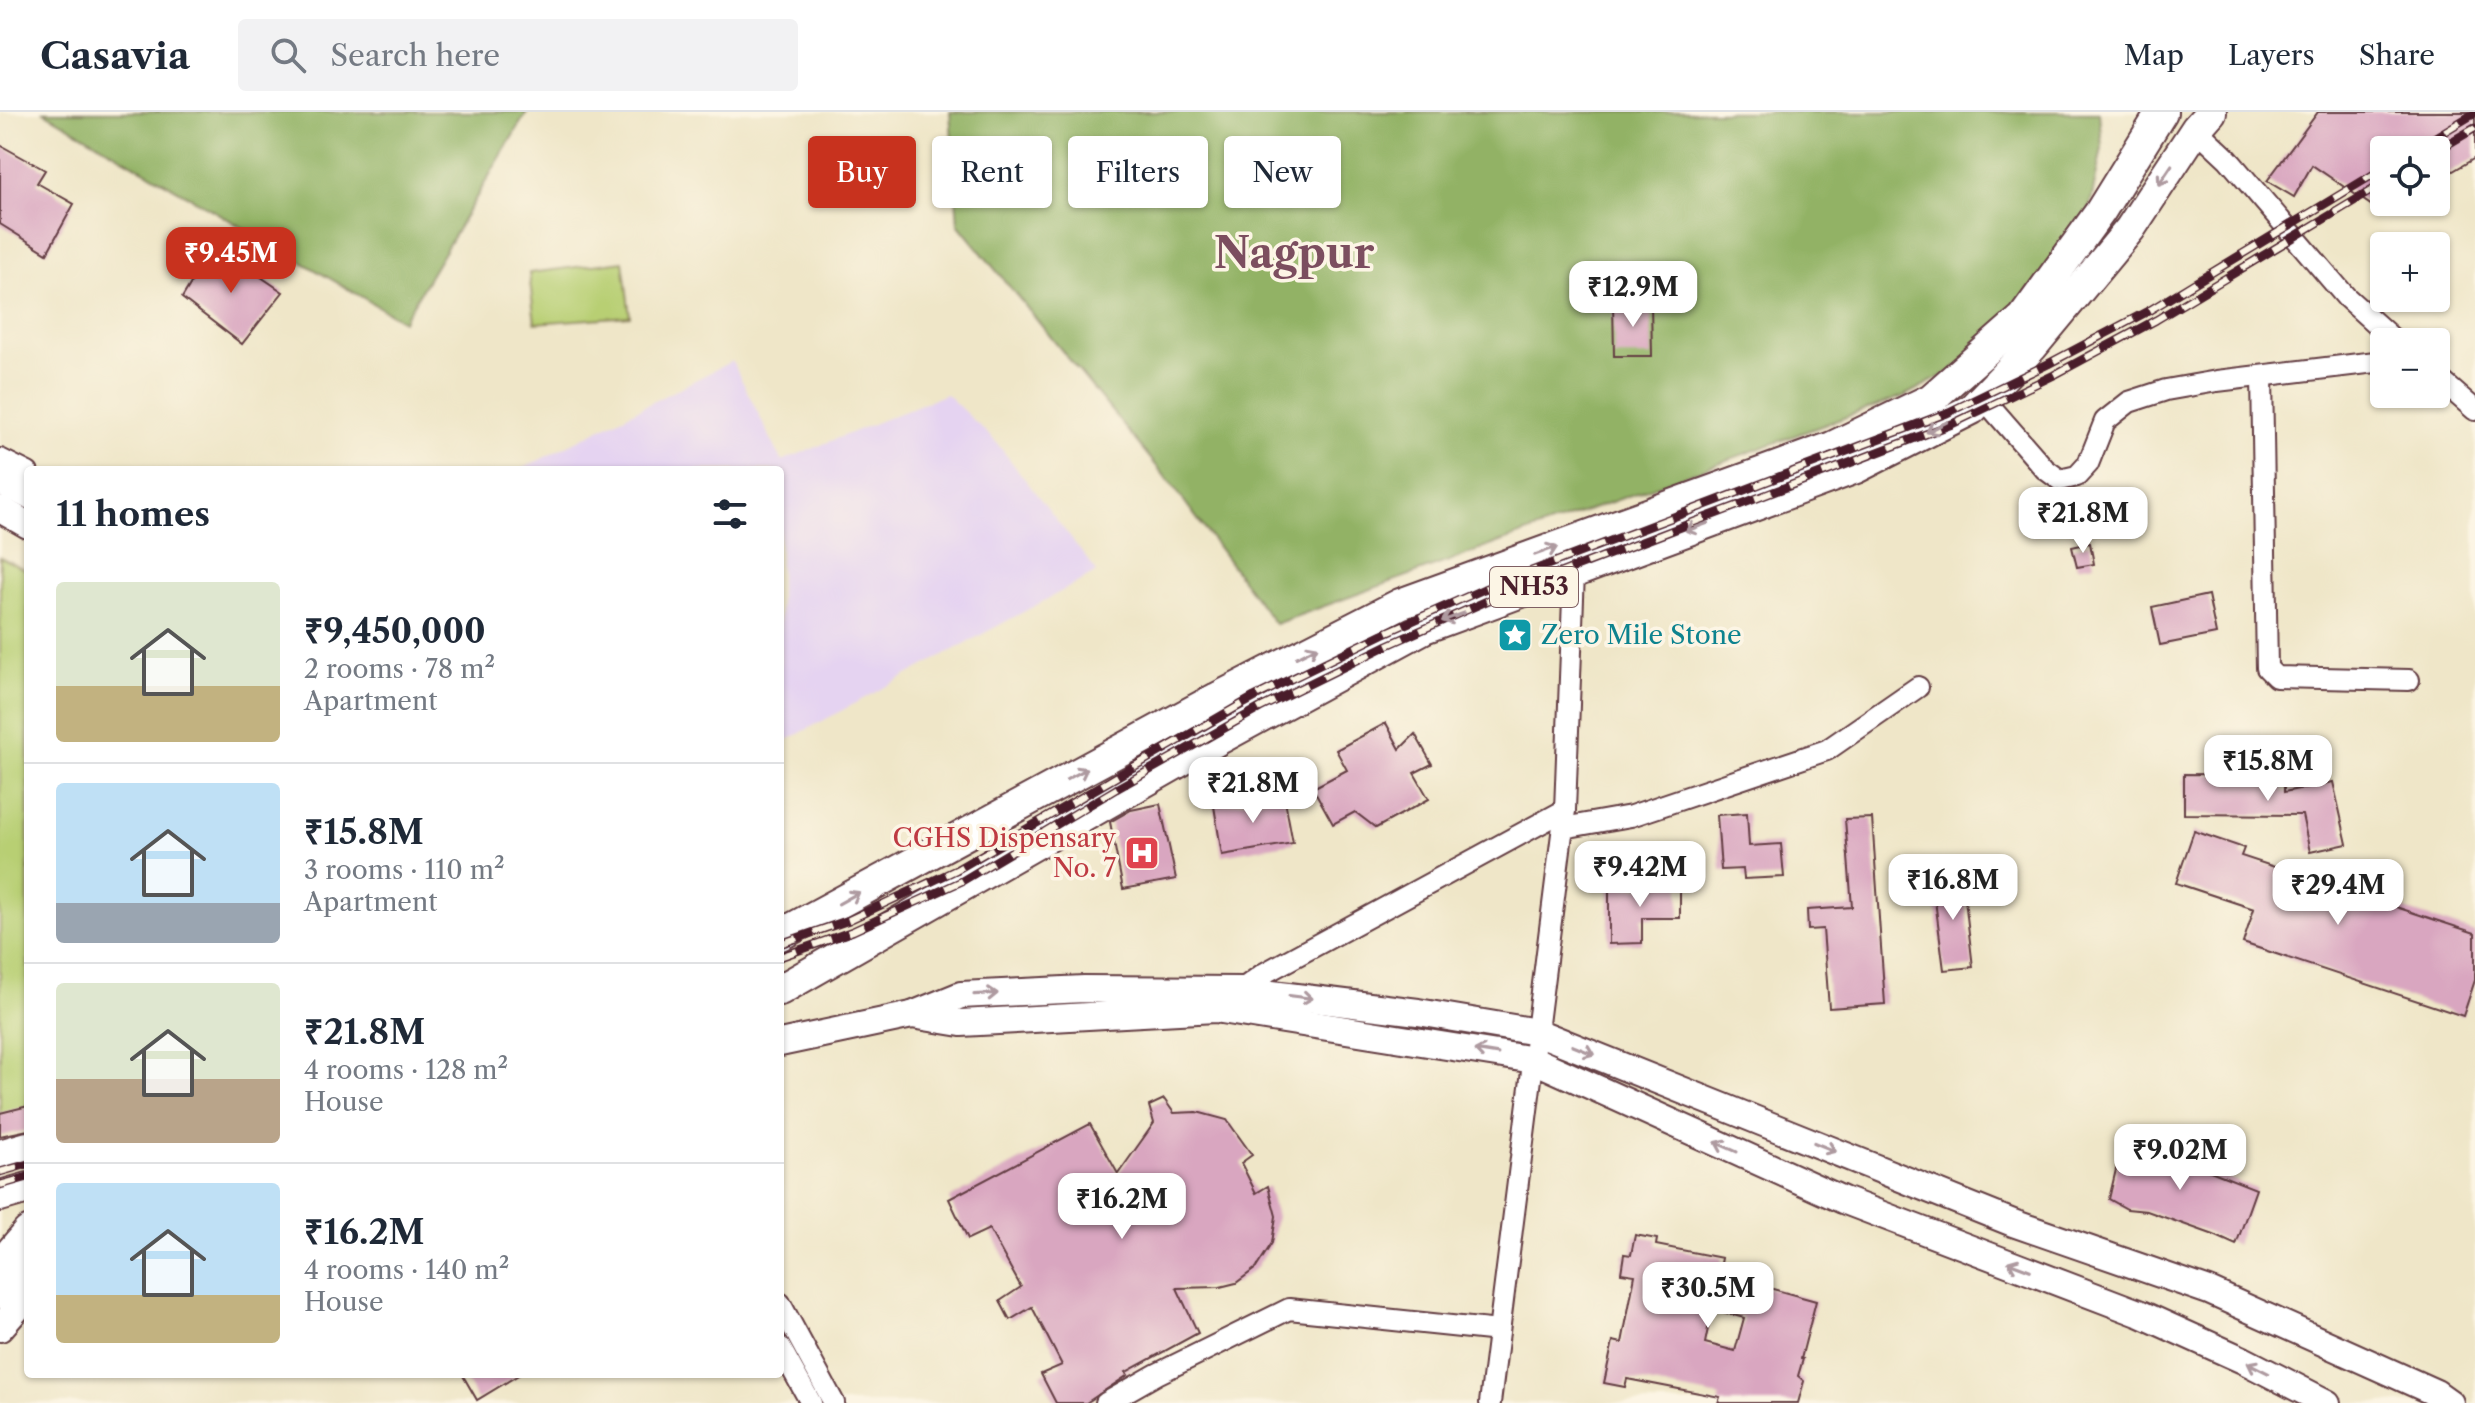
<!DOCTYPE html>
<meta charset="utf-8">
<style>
body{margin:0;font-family:"Libre Caslon Text",serif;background:#f2f2f3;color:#1f2937;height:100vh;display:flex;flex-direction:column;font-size:30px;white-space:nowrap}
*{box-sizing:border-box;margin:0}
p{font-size:26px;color:#747a83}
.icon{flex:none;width:44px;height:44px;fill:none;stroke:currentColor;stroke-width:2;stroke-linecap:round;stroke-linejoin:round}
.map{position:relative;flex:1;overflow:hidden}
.panel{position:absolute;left:24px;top:354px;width:760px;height:912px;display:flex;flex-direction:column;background:#fff;border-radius:8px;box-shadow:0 2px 6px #0004}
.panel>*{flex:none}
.top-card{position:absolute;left:808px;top:24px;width:760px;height:72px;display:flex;gap:16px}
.buttons{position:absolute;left:2370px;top:24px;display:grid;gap:16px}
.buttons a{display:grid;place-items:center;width:80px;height:80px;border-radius:8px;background:#fff;box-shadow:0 2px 6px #0004;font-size:40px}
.price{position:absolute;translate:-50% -68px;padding:0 18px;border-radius:16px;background:#fff;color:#222;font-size:26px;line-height:52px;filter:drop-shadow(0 2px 4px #0008)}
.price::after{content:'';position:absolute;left:50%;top:48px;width:24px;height:18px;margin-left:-12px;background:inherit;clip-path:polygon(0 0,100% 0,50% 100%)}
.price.selected{background:#c8321e;color:#fff}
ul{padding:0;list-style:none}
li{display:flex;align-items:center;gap:24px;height:200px;padding:0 32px}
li+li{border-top:2px solid #e0e1e3}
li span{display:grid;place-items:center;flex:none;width:224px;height:160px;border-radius:8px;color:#555}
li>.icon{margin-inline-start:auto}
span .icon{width:96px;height:96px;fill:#fffc;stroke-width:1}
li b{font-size:34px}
h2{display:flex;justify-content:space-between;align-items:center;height:96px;padding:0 32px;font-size:34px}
.chip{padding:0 28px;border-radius:8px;background:#fff;box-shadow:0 2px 6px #0004;font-size:28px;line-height:72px}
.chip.selected{background:#c8321e;color:#fff}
header{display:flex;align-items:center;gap:48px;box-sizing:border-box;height:112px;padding:0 40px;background:#fff;border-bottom:2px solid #e0e1e3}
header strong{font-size:38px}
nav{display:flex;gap:44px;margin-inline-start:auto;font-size:28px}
.search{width:560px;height:72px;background:#f2f2f3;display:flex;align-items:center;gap:20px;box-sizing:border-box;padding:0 28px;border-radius:8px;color:#747a83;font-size:30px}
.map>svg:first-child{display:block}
.built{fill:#e5d3f1}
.green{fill:#b8cf73;stroke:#81774f;stroke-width:2}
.forest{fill:#92b265;stroke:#6e6848;stroke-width:2}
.building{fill:#d9a6c0;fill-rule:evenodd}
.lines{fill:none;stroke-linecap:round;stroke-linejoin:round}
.minor-casing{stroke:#633d43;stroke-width:24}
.major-casing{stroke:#633d43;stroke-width:30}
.highway-casing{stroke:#633d43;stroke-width:34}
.minor{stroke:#fff;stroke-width:20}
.major{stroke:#fff;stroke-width:26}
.highway{stroke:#fff;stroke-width:30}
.rail-casing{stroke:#4a1f2b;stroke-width:9}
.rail{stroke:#fcf5e5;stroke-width:6;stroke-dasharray:18;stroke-linecap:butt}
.oneway{stroke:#ae9aa0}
.labels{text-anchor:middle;stroke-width:7;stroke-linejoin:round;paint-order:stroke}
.shield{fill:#fcf5e5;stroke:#7f5f63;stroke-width:2}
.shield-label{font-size:24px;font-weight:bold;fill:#4a1f2b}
.culture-label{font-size:26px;fill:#0d838f;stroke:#fcf5e5;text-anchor:start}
.health-label{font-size:26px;fill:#be3a42;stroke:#fcf5e5;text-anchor:end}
.town-label{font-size:42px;font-weight:bold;fill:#7c4e5f;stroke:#fcf5e5}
</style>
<header>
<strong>Casavia</strong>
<div class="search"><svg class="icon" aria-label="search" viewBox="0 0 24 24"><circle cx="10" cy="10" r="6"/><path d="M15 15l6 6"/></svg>Search here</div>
<nav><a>Map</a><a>Layers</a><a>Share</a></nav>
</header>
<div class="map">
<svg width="2475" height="1291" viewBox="0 0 2475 1291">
<rect width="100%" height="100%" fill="#fcf5e5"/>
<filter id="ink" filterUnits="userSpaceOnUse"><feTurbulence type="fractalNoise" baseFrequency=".0125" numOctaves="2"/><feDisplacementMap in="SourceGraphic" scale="16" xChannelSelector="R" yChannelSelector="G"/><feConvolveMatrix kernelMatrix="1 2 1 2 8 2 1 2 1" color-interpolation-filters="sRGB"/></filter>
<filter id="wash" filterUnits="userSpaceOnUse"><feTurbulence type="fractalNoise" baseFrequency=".006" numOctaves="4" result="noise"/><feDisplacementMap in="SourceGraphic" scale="32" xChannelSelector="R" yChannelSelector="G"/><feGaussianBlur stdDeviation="1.8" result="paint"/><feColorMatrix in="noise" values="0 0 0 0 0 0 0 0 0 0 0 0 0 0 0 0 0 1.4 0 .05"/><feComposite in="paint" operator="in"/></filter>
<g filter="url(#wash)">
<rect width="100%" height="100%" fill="#efe6c8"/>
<!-- built -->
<path class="built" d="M732,249L782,349L946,282L996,330L1097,460L780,632V358H520Z"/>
<!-- green -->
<g class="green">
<path d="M623,149L630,204L535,211L529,161Z"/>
<path d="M0,445L28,459V1010L0,1018Z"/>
</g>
<!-- forest -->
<g class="forest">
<path d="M44,0H527L403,209Z"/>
<path d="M950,0H2099L2102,36L2085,119L1965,252L1904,284L1275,512L1173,374L958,112Z"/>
</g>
<g id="blocks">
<!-- building -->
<g class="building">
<path d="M2318,0H2475V46L2436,69V38H2384V102L2312,53L2294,85L2267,69Z"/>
<path d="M0,33L45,58L37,71L74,92L47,141L0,112Z"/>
<path d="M214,133L283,180L242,232L182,186Z"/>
<path d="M1651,189L1652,244H1614L1613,190Z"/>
<path d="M2090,431L2094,452L2077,455L2072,435Z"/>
<path d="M2208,483L2216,522L2160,533L2152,495Z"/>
<path d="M1386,611L1400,637L1415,622L1432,652L1414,661L1429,687L1376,716L1355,700L1333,712L1313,676L1347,658L1336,638Z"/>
<path d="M2184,662L2284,663V680L2333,670L2347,732L2310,740L2302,703L2184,702Z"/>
<path d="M1284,683L1293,731L1222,743L1214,694Z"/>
<path d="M1160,692L1176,767L1123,777L1110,710L1131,698Z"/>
<path d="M1747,701L1749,734L1781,732L1784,765L1744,767L1743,757L1721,758L1717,703Z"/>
<path d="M1872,706L1885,892L1829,896L1823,817L1808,818L1807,798L1852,795L1845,707Z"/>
<path d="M2194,719L2244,736L2241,744L2475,821V868L2463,904L2243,831L2254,797L2176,771Z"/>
<path d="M1962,762L1973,855L1944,858L1932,765Z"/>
<path d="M1641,770H1680V806H1642V831L1609,832V775H1641Z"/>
<path d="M1164,987L1174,1001L1197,1000L1227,1008L1252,1043L1241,1051L1256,1081L1268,1074L1276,1104L1272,1131L1256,1156L1236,1171L1220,1175L1177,1176L1198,1221L1126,1260L1128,1263L1086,1291H1056L1041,1262L1062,1253L1032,1195L1010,1208L1000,1189L1021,1175L989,1117L968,1127L949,1087L1090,1012L1118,1062L1154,1011L1149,994Z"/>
<path d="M28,994V1018L0,1024V1001Z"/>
<path d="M2123,1028L2165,1041L2256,1077L2236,1133L2214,1123L2147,1099L2127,1097L2109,1087Z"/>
<path d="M1635,1123L1657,1127L1656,1133L1722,1146L1719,1162L1816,1189L1801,1247H1803L1798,1264L1804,1269L1798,1291H1718L1720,1285L1627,1267L1625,1275L1604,1271L1613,1229L1622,1231L1635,1163L1621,1161L1624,1142L1631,1143ZM1712,1197L1744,1206L1735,1239L1705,1231Z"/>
<path d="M462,1262H520L477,1288Z"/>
</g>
</g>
</g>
<g filter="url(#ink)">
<use href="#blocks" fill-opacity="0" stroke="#633d43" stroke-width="2"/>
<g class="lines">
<!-- minor casing -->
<g class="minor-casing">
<g id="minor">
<path d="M2196,17L2228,47L2346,185L2396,230"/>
<path d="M2262,264L2267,556L2276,565L2409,568"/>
<path d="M2436,264L2475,298"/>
<path d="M1983,286L2045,357L2060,368L2077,364L2088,352L2105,309L2129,290L2166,278L2217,269L2384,249"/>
<path d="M0,347L28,361"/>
<path d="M1563,716L1631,704L1827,638L1918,575"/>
<path d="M1234,883L1263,862L1565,698"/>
<path d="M780,1191L834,1291"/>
<path d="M780,1235L811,1291"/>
<path d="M1106,1291L1157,1262L1289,1197L1499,1219"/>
<path d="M1490,1291L1565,698L1574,460"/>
</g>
</g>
<!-- major casing -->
<g class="major-casing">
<g id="major">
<path d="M0,369L28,383"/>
<path d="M0,397L28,413"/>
<path d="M912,903L961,911L1215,897L1534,948L1843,1088L2141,1202L2243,1248L2327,1291"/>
<path d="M780,931L912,903L961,883L1084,877L1241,878L1418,900L1537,920L2013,1111L2209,1179L2436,1281L2450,1291"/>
<path d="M0,1216L28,1184"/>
</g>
</g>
<!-- highway casing -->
<g class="highway-casing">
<g id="highway">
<path d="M780,823L1217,586L1400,492L1832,335L1931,287L2023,206L2100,100L2162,0"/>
<path d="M780,878L1221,626L1424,516L1856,356L1972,297L2033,234L2130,117L2196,17L2211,0"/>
<path d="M0,1043L28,1035"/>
<path d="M0,1084L28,1076"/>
<path d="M0,1153L28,1120"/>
<path d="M0,1181L28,1149"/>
</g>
</g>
<!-- minor -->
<use href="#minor" class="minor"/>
<!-- major -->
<use href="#major" class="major"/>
<!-- highway -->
<use href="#highway" class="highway"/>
<!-- rail casing -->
<g class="rail-casing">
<g id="rail">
<path d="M2414,38L2475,1"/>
<path d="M2436,39L2475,16"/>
<path d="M780,832L849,808L956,758L1254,585L1383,522L1484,477L1947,301L2048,252L2150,198L2384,56"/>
<path d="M780,845L853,819L962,769L1116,677L1260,596L1388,533L1489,488L1952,312L2054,263L2156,208L2384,71"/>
<path d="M0,1060L28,1052"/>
<path d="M0,1073L28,1065"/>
</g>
</g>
<!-- rail -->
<use href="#rail" class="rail"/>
</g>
<!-- one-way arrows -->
<defs><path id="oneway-shaft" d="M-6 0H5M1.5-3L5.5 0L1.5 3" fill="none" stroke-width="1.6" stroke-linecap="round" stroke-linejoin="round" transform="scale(2)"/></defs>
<g class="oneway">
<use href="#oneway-shaft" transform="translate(2165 63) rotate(124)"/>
<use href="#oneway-shaft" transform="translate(1937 315) rotate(153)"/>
<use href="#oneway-shaft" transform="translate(1697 415) rotate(160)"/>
<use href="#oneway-shaft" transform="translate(1546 439) rotate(-20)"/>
<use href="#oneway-shaft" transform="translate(1453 505) rotate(160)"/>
<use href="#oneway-shaft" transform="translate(1307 540) rotate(-27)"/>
<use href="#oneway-shaft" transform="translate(1077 662) rotate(-28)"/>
<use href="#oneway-shaft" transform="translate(849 786) rotate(-29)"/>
<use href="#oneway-shaft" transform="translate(986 882) rotate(-3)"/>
<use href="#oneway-shaft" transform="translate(1301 885) rotate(7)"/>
<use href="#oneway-shaft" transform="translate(1583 938) rotate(22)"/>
<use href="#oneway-shaft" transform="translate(1486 940) rotate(-171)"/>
<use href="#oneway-shaft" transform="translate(1726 1035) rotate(-156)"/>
<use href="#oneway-shaft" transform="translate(1825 1035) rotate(22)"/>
<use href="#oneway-shaft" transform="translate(2019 1154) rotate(-159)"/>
<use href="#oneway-shaft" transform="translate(2258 1256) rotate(-153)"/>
</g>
</g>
<!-- icons -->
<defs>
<g id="sight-square" transform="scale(1.8)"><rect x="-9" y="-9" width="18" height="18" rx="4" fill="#0f9aa8" stroke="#fcf5e5"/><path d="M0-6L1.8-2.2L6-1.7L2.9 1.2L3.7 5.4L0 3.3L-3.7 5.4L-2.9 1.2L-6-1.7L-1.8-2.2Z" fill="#fff"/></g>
<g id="hospital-square" transform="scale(1.8)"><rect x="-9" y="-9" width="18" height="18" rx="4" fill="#e0444e" stroke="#fcf5e5"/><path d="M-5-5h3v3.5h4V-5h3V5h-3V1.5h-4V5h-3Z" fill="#fff"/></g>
</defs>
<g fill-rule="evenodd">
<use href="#sight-square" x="1515" y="523"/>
<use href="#hospital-square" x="1142" y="741"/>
</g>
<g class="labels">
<!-- shield labels -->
<rect class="shield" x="1490" y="455" width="88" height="40" rx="6"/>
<g class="shield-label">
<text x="1534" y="483">NH53</text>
</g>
<!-- culture labels -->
<g class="culture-label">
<text x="1541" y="532">Zero Mile Stone</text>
</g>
<!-- health labels -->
<g class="health-label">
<text x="1116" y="735">CGHS Dispensary<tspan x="1116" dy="30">No. 7</tspan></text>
</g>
<!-- town labels -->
<g class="town-label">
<text x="1294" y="156">Nagpur</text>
</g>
</g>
</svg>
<div class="buttons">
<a><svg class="icon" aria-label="locate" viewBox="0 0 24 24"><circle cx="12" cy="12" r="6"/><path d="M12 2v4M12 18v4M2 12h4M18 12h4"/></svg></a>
<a>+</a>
<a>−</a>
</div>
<b class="price selected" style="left:231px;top:183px">₹9.45M</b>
<b class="price" style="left:1633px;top:217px">₹12.9M</b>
<b class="price" style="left:2083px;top:443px">₹21.8M</b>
<b class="price" style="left:2268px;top:691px">₹15.8M</b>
<b class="price" style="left:1253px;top:713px">₹21.8M</b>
<b class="price" style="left:1640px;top:797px">₹9.42M</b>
<b class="price" style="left:1953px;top:810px">₹16.8M</b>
<b class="price" style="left:2338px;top:815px">₹29.4M</b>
<b class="price" style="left:2180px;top:1080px">₹9.02M</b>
<b class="price" style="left:1122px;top:1129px">₹16.2M</b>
<b class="price" style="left:1708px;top:1218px">₹30.5M</b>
<div class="top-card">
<a class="chip selected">Buy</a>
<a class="chip">Rent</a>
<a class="chip">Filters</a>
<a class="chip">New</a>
</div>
<section class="panel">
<h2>11 homes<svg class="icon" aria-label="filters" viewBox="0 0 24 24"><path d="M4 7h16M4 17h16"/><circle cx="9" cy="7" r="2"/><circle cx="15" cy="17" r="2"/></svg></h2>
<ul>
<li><span style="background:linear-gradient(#dfe7d0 65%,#c2b280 0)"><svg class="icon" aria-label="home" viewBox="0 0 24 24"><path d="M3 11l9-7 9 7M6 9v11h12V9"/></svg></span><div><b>₹9,450,000</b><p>2 rooms · 78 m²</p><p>Apartment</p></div></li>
<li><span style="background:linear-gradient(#bfe0f5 75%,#9aa5b1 0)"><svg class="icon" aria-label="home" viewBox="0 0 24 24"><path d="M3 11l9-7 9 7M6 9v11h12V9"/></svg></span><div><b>₹15.8M</b><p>3 rooms · 110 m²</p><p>Apartment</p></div></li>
<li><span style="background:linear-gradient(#dfe7d0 60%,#b9a48a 0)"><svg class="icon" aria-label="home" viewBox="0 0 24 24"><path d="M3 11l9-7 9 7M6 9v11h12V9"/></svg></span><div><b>₹21.8M</b><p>4 rooms · 128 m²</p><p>House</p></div></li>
<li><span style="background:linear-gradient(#bfe0f5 70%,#c2b280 0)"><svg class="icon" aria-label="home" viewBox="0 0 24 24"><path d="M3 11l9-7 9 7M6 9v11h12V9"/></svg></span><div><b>₹16.2M</b><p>4 rooms · 140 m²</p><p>House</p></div></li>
</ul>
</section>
</div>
